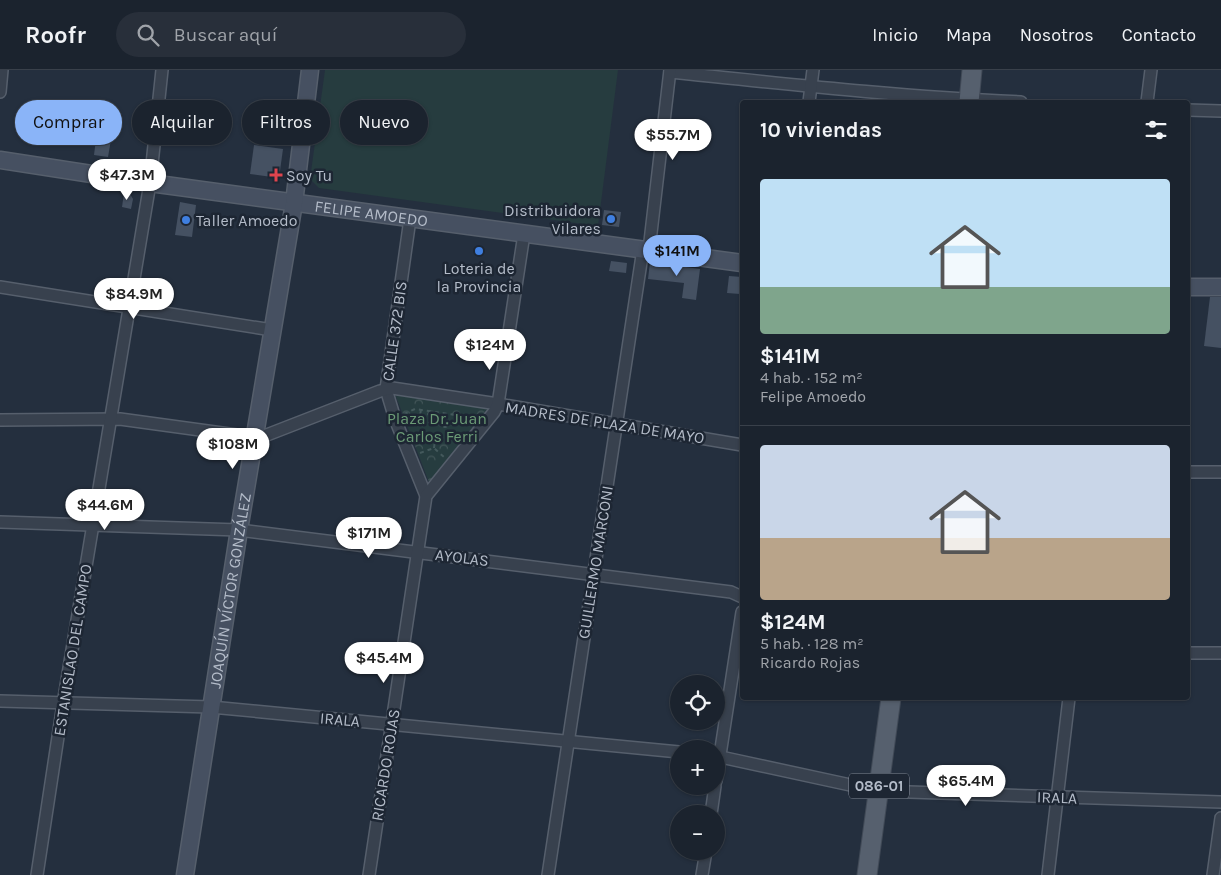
<!DOCTYPE html>
<html lang="es">
<meta charset="utf-8">
<style>
body{margin:0;font-family:Karla,sans-serif;background:#282f3a;color:#f1f3f6;height:100vh;display:flex;flex-direction:column;font-size:19px;white-space:nowrap}
*{box-sizing:border-box;margin:0}
p{font-size:16px;color:#a0a4aa}
.icon{flex:none;width:28px;height:28px;fill:none;stroke:currentColor;stroke-width:2;stroke-linecap:round;stroke-linejoin:round}
.map{position:relative;flex:1;overflow:hidden}
.panel{position:absolute;left:740px;top:30px;width:450px;height:600px;display:flex;flex-direction:column;background:#1b232e;border-radius:5px;box-shadow:0 1px 4px #0004,0 0 0 1px #39404a}
.panel>*{flex:none}
.banner{position:absolute;left:15px;top:30px;width:475px;height:45px;display:flex;gap:10px}
.fabs{position:absolute;left:670px;top:605px;display:grid;gap:10px}
.fabs a{display:grid;place-items:center;width:55px;height:55px;border-radius:50%;background:#1b232e;box-shadow:0 1px 4px #0004,0 0 0 1px #39404a;font-size:25px}
.price{position:absolute;translate:-50% -42px;padding:0 11px;border-radius:18px;background:#fff;color:#222;font-size:16px;line-height:32px;filter:drop-shadow(0 1px 2px #0008)}
.price::after{content:'';position:absolute;left:50%;top:30px;width:15px;height:11px;margin-left:-8px;background:inherit;clip-path:polygon(0 0,100% 0,50% 100%)}
.price.active{background:#8ab4f8;color:#111}
ul{padding:0;list-style:none}
li{display:grid;align-content:center;gap:10px;height:265px;padding:0 20px}
li+li{border-top:1px solid #39404a}
li span{display:grid;place-items:center;height:155px;border-radius:5px;color:#555}
li>.icon{margin-inline-start:auto}
span .icon{width:90px;height:90px;fill:#fffc;stroke-width:1}
li b{font-size:21px}
h2{display:flex;justify-content:space-between;align-items:center;height:60px;padding:0 20px;font-size:21px}
.pill{padding:0 18px;border-radius:22px;background:#1b232e;box-shadow:0 1px 4px #0004,0 0 0 1px #39404a;font-size:18px;line-height:45px}
.pill.active{background:#8ab4f8;color:#111}
header{display:flex;align-items:center;gap:30px;box-sizing:border-box;height:70px;padding:0 25px;background:#1b232e;border-bottom:1px solid #39404a}
header strong{font-size:24px}
nav{display:flex;gap:28px;margin-inline-start:auto;font-size:18px}
.search{width:350px;height:45px;background:#282f3a;display:flex;align-items:center;gap:12px;box-sizing:border-box;padding:0 18px;border-radius:28px;color:#a0a4aa;font-size:19px}
.map>svg:first-child{display:block}
.green{fill:#263c3f}
.park{fill:url(#park-crowns)}
.building{fill:#455162}
.lines{fill:none;stroke-linecap:round;stroke-linejoin:round}
.street-casing{stroke:#565f6c;stroke-width:14}
.secondary-casing{stroke:#565f6c;stroke-width:19}
.primary-casing{stroke:#414a57;stroke-width:21}
.path{stroke:#44595c;stroke-width:2;stroke-dasharray:4 4;stroke-linecap:butt}
.street{stroke:#38414e;stroke-width:11}
.secondary{stroke:#465061;stroke-width:16}
.primary{stroke:#56606e;stroke-width:19}
.health-dot{fill:#e0444e;stroke:#1d2633;stroke-width:2}
.shop-dot{fill:#3f7fe0;stroke:#1d2633;stroke-width:2}
.labels{text-anchor:middle;stroke-width:5;stroke-linejoin:round;paint-order:stroke}
.shield{fill:#1d2633;stroke:#878f9c;stroke-width:1}
.shield-label{font-size:15px;font-weight:bold;fill:#b4bcc9}
.poi-label{font-size:16px;fill:#b4bcc9;stroke:#1d2633;text-anchor:start}
.street-label{font-size:16px;fill:#b4bcc9;stroke:#1d2633}
.park-label{font-size:16px;fill:#6b9a76;stroke:#1d2633}
</style>
<header>
<strong>Roofr</strong>
<div class="search"><svg class="icon" aria-label="search" viewBox="0 0 24 24"><circle cx="10" cy="10" r="6"/><path d="M15 15l6 6"/></svg>Buscar aquí</div>
<nav><a>Inicio</a><a>Mapa</a><a>Nosotros</a><a>Contacto</a></nav>
</header>
<div class="map">
<svg width="1221" height="805" viewBox="0 0 1221 805">
<defs>
<pattern id="park-crowns" width="20" height="18" patternUnits="userSpaceOnUse" patternTransform="scale(1.25)"><rect width="20" height="18" fill="#263c3f"/><path d="M2 6a3 3 0 1 1 6 0M12 15a3 3 0 1 1 6 0" fill="none" stroke="#435659"/></pattern>
</defs>
<rect width="100%" height="100%" fill="#242f3e"/>
<!-- green -->
<path class="green" d="M325,0H618L598,156L319,118L310,109Z"/>
<!-- park -->
<path class="park" d="M395,324L488,338L429,412Z"/>
<!-- building -->
<g class="building">
<path d="M97,61L112,64L108,87L94,85Z"/>
<path d="M254,75L283,79L279,108L250,104Z"/>
<path d="M124,123L130,124L133,129L131,139L122,137Z"/>
<path d="M180,132L196,135L192,167L175,165Z"/>
<path d="M604,140L621,142L619,157L602,155Z"/>
<path d="M611,191L627,193L626,203L609,201Z"/>
<path d="M650,192L700,199L696,230L682,228L684,213L648,209Z"/>
<path d="M729,206L742,207L740,224L727,223Z"/>
<path d="M1210,227H1221V278L1204,276Z"/>
</g>
<g class="lines">
<!-- street casing -->
<g class="street-casing">
<g id="street">
<path d="M670,2C787,14 903,27 1021,32"/>
<path d="M0,22L2,0"/>
<path d="M809,32L813,0"/>
<path d="M1147,32L1151,0"/>
<path d="M1188,40L1221,41"/>
<path d="M410,149L386,319L395,349L426,426"/>
<path d="M649,180L670,0"/>
<path d="M0,217L272,260"/>
<path d="M0,350L120,349L259,368L380,321L392,318L498,334L742,375"/>
<path d="M1188,402H1221"/>
<path d="M0,452L239,460L731,522L742,527"/>
<path d="M1188,583H1221"/>
<path d="M0,631L211,637L679,682"/>
<path d="M716,686L878,721L1221,732"/>
<path d="M716,711L742,542"/>
<path d="M711,744L715,716"/>
<path d="M37,805L63,634L150,113L162,0"/>
<path d="M369,805L426,426L494,342L498,334L524,164"/>
<path d="M548,805L643,179"/>
<path d="M702,805L706,781"/>
<path d="M1048,805L1069,628"/>
<path d="M1213,805L1221,748"/>
</g>
</g>
<!-- secondary casing -->
<g class="secondary-casing">
<g id="secondary">
<path id="s1" d="M0,90L150,113L742,193"/>
<path d="M1188,217H1221"/>
<path id="s2" d="M185,805L239,460L294,133L310,0"/>
</g>
</g>
<!-- primary casing -->
<g class="primary-casing">
<g id="primary">
<path d="M969,32L972,0"/>
<path d="M867,805L891,628"/>
</g>
</g>
<!-- path -->
<g class="path">
<path d="M421,340L420,345L431,354H438L445,357L459,352L460,346"/>
<path d="M404,344L415,339L469,347L474,351"/>
<path d="M434,378L435,370"/>
<path d="M420,383L434,378L445,388"/>
</g>
<!-- street -->
<use href="#street" class="street"/>
<!-- secondary -->
<use href="#secondary" class="secondary"/>
<!-- primary -->
<use href="#primary" class="primary"/>
</g>
<!-- markers -->
<path class="health-dot" d="M273.5 97.5h5v5h5v5h-5v5h-5v-5h-5v-5h5z"/>
<g class="shop-dot">
<circle cx="611" cy="149" r="5"/>
<circle cx="186" cy="150" r="5"/>
<circle cx="479" cy="181" r="5"/>
</g>
<g class="labels">
<!-- shield labels -->
<rect class="shield" x="849" y="703.5" width="60" height="25" rx="4"/>
<g class="shield-label">
<text x="879" y="721">086-01</text>
</g>
<!-- poi labels -->
<g class="poi-label">
<text x="286" y="111">Soy Tu</text>
<text x="601" y="146" text-anchor="end">Distribuidora<tspan x="601" dy="18">Vilares</tspan></text>
<text x="196" y="156">Taller Amoedo</text>
<text x="479" y="204" text-anchor="middle">Loteria de<tspan x="479" dy="18">la Provincia</tspan></text>
</g>
<!-- street labels -->
<g class="street-label">
<text dy="6" stroke="none"><textPath href="#s1" startOffset="375">FELIPE AMOEDO</textPath></text>
<text transform="translate(394 261) rotate(-82)" y="6">CALLE 372 BIS</text>
<text transform="translate(605 352) rotate(9)" y="6">MADRES DE PLAZA DE MAYO</text>
<text transform="translate(462 487) rotate(7)" y="6">AYOLAS</text>
<text transform="translate(595 492) rotate(-81)" y="6">GUILLERMO MARCONI</text>
<text dy="6" stroke="none"><textPath href="#s2" startOffset="288">JOAQUÍN VÍCTOR GONZÁLEZ</textPath></text>
<text transform="translate(72 580) rotate(-81)" y="6">ESTANISLAO DEL CAMPO</text>
<text transform="translate(340 649) rotate(5)" y="6">IRALA</text>
<text transform="translate(385 695) rotate(-81)" y="6">RICARDO ROJAS</text>
<text transform="translate(1057 727) rotate(2)" y="6">IRALA</text>
</g>
<!-- park labels -->
<g class="park-label">
<text x="437" y="354">Plaza Dr. Juan<tspan x="437" dy="18">Carlos Ferri</tspan></text>
</g>
</g>
</svg>
<div class="fabs">
<a><svg class="icon" aria-label="locate" viewBox="0 0 24 24"><circle cx="12" cy="12" r="6"/><path d="M12 2v4M12 18v4M2 12h4M18 12h4"/></svg></a>
<a>+</a>
<a>−</a>
</div>
<b class="price" style="left:673px;top:91px">$55.7M</b>
<b class="price" style="left:127px;top:131px">$47.3M</b>
<b class="price active" style="left:677px;top:207px">$141M</b>
<b class="price" style="left:134px;top:250px">$84.9M</b>
<b class="price" style="left:490px;top:301px">$124M</b>
<b class="price" style="left:233px;top:400px">$108M</b>
<b class="price" style="left:105px;top:461px">$44.6M</b>
<b class="price" style="left:369px;top:489px">$171M</b>
<b class="price" style="left:384px;top:614px">$45.4M</b>
<b class="price" style="left:966px;top:737px">$65.4M</b>
<div class="banner">
<a class="pill active">Comprar</a>
<a class="pill">Alquilar</a>
<a class="pill">Filtros</a>
<a class="pill">Nuevo</a>
</div>
<section class="panel">
<h2>10 viviendas<svg class="icon" aria-label="filters" viewBox="0 0 24 24"><path d="M4 7h16M4 17h16"/><circle cx="9" cy="7" r="2"/><circle cx="15" cy="17" r="2"/></svg></h2>
<ul>
<li><span style="background:linear-gradient(#bfe0f5 70%,#7fa58c 0)"><svg class="icon" aria-label="home" viewBox="0 0 24 24"><path d="M3 11l9-7 9 7M6 9v11h12V9"/></svg></span><div><b>$141M</b><p>4 hab. · 152 m²</p><p>Felipe Amoedo</p></div></li>
<li><span style="background:linear-gradient(#c9d6e8 60%,#b9a48a 0)"><svg class="icon" aria-label="home" viewBox="0 0 24 24"><path d="M3 11l9-7 9 7M6 9v11h12V9"/></svg></span><div><b>$124M</b><p>5 hab. · 128 m²</p><p>Ricardo Rojas</p></div></li>
</ul>
</section>
</div>
